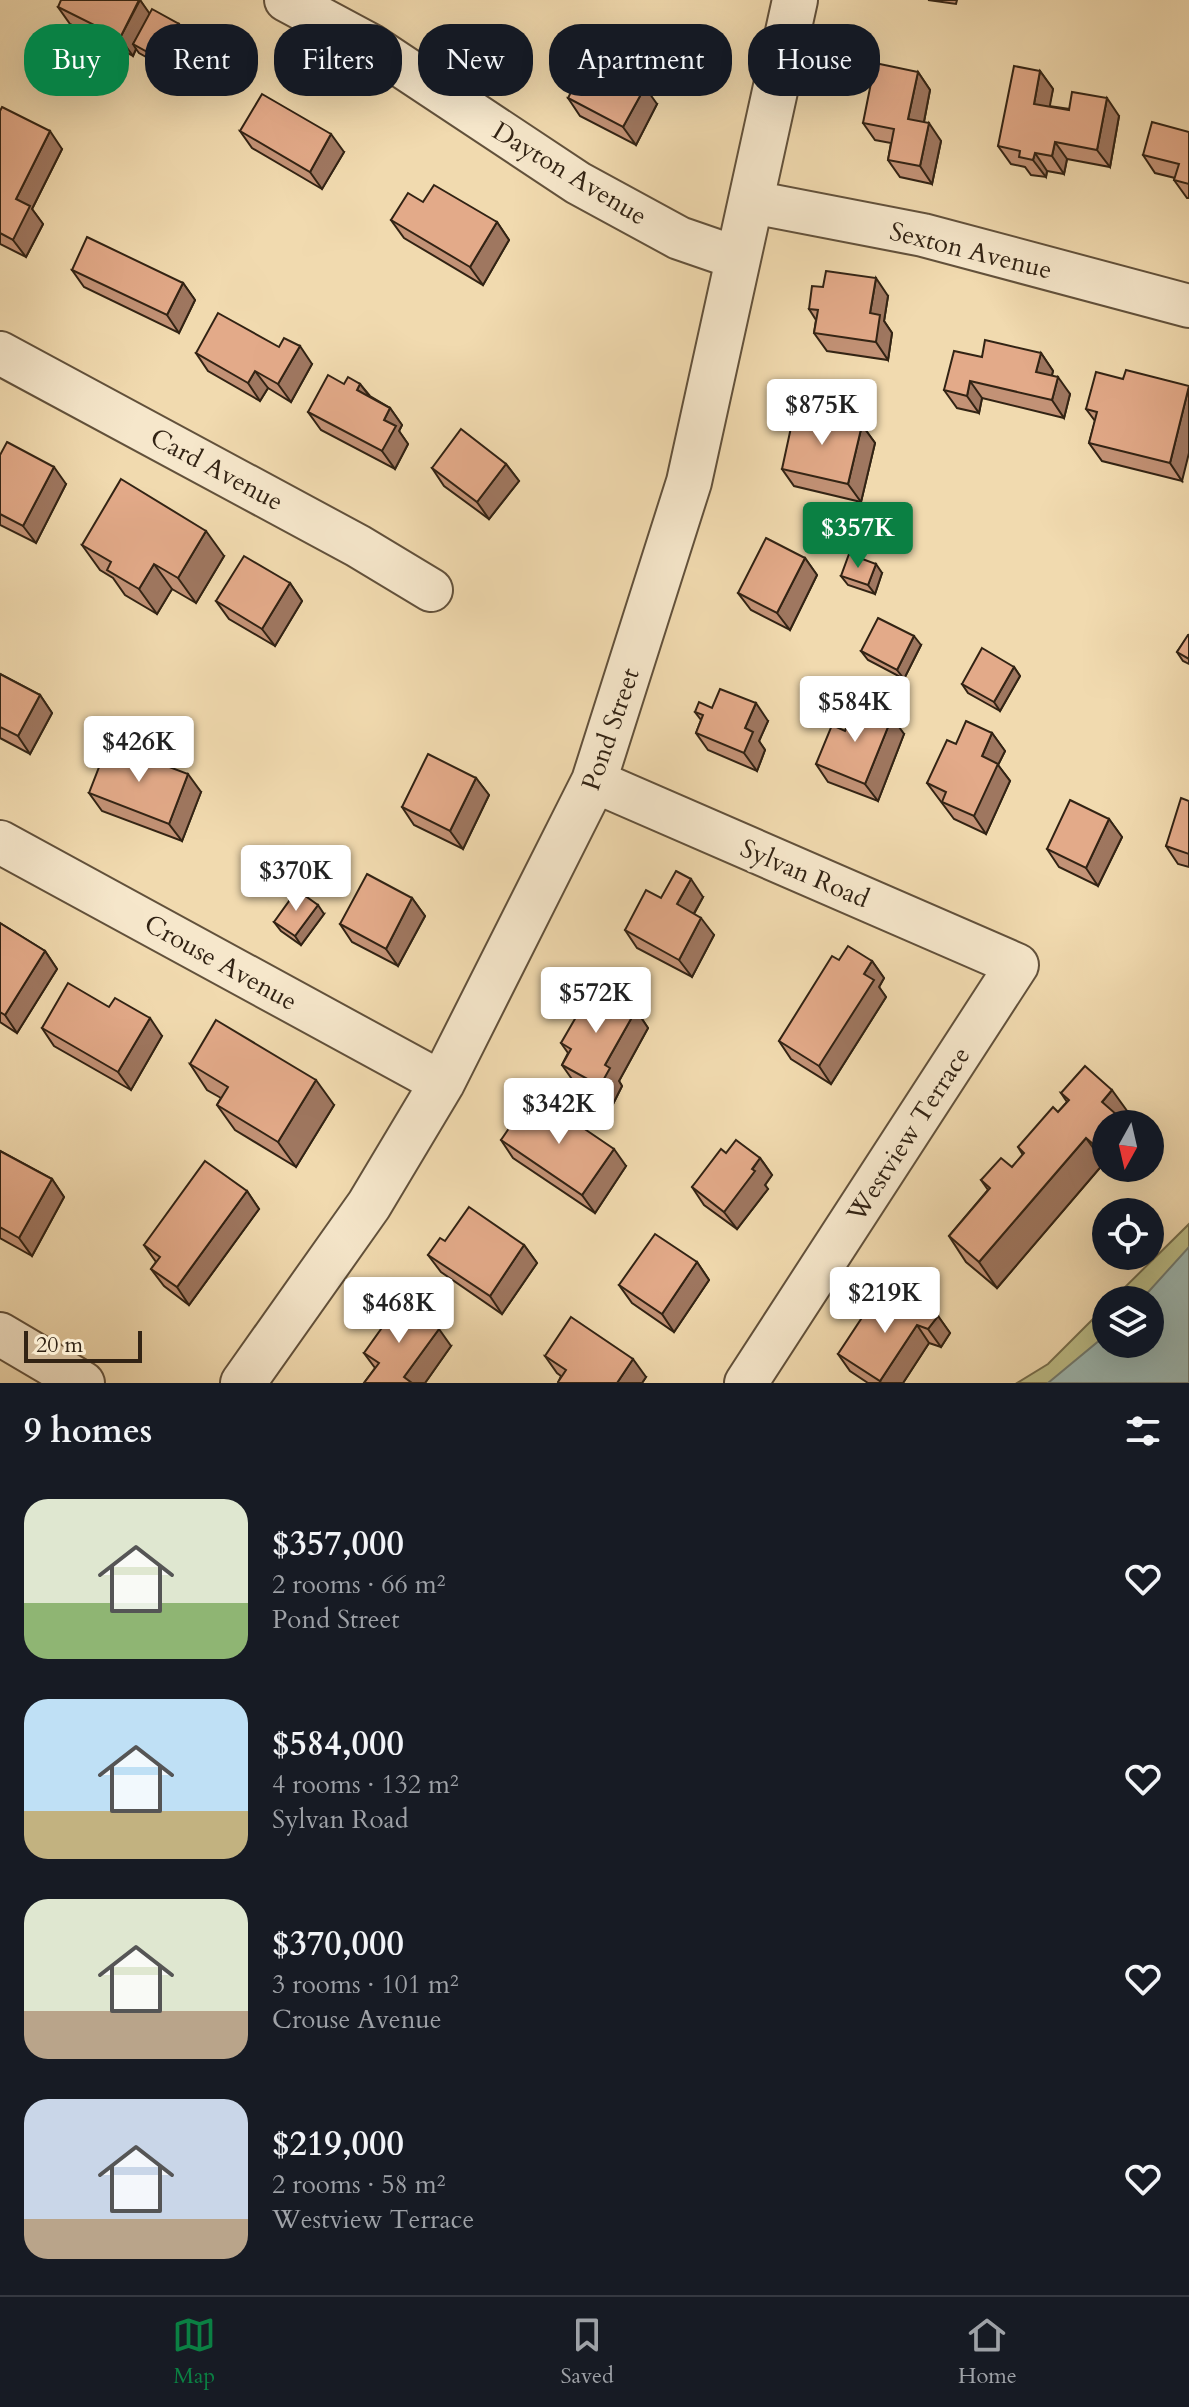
<!DOCTYPE html>
<meta charset="utf-8">
<style>
body{margin:0;font-family:Cardo,serif;background:#20242c;color:#f1f3f6;height:100vh;display:flex;flex-direction:column;font-size:30px;white-space:nowrap}
*{box-sizing:border-box;margin:0}
p{font-size:26px;color:#9ea1a6}
.icon{flex:none;width:44px;height:44px;fill:none;stroke:currentColor;stroke-width:2;stroke-linecap:round;stroke-linejoin:round}
.map{position:relative;height:1383px;overflow:hidden}
.drawer{display:flex;flex-direction:column;background:#171b24;flex:1}
.drawer>*{flex:none}
.hud{position:absolute;left:24px;top:24px;width:1142px;height:72px;display:flex;gap:16px}
.needle{width:52px;rotate:188deg}
.tools{position:absolute;left:1092px;top:1110px;display:grid;gap:16px}
.tools a{display:grid;place-items:center;width:72px;height:72px;border-radius:50%;background:#171b24;box-shadow:0 8px 32px #0002;font-size:40px}
.scale{position:absolute;left:24px;bottom:20px;width:118px;box-sizing:border-box;padding-left:8px;border:4px solid #322314;border-top:0;font-size:22px;line-height:28px;white-space:nowrap;color:#322314;-webkit-text-stroke:6px #f6e7cb;paint-order:stroke}
.price{position:absolute;translate:-50% -68px;padding:0 18px;border-radius:8px;background:#fff;color:#222;font-size:26px;line-height:52px;filter:drop-shadow(0 2px 4px #0008)}
.price::after{content:'';position:absolute;left:50%;top:48px;width:24px;height:18px;margin-left:-12px;background:inherit;clip-path:polygon(0 0,100% 0,50% 100%)}
.price.active{background:#0b8043;color:#fff}
ul{padding:0;list-style:none}
li{display:flex;align-items:center;gap:24px;height:200px;padding:0 24px}
li span{display:grid;place-items:center;flex:none;width:224px;height:160px;border-radius:24px;color:#555}
li>.icon{margin-inline-start:auto}
span .icon{width:96px;height:96px;fill:#fffc;stroke-width:1}
li b{font-size:34px}
h2{display:flex;justify-content:space-between;align-items:center;height:96px;padding:0 24px;font-size:34px}
.pill{padding:0 28px;border-radius:32px;background:#171b24;box-shadow:0 8px 32px #0002;font-size:28px;line-height:72px}
.pill.active{background:#0b8043;color:#fff}
.dock{display:flex;justify-content:space-around;align-items:center;height:112px;border-top:2px solid #363941;background:#171b24;font-size:22px;color:#9ea1a6}
.dock a{display:grid;justify-items:center;gap:4px}
.dock .active{color:#0b8043}
.map>svg:first-child{display:block}
.green{fill:#bdbe88;stroke:#78704e;stroke-width:2}
.water{fill:#9db9b3;stroke:#727d73;stroke-width:2}
.lines{fill:none;stroke-linecap:round;stroke-linejoin:round}
.minor-casing{stroke:#62513b;stroke-width:46}
.tertiary-casing{stroke:#62513b;stroke-width:48}
.minor{stroke:#f6e7cb;stroke-width:42}
.tertiary{stroke:#f6e7cb;stroke-width:44}
.wall{fill:#c39276;stroke:#322314;stroke-width:2}
.shaded-wall{fill:#9f7760;stroke:#322314;stroke-width:2}
.building{fill:#e3aa89;stroke:#322314;stroke-width:2}
.labels{text-anchor:middle;stroke-width:7;stroke-linejoin:round;paint-order:stroke}
.street-label{font-size:26px;fill:#322314;stroke:#f6e7cb}
</style>
<div class="map">
<svg width="1189" height="1383" viewBox="0 0 1189 1383">
<rect width="100%" height="100%" fill="#f1daaf"/>
<filter id="stains"><feTurbulence type="fractalNoise" baseFrequency=".0025" numOctaves="4"/><feColorMatrix values="0 0 0 0 .2 0 0 0 0 .09 0 0 0 0 .02 0 0 0 .5 -.17"/></filter>
<radialGradient id="worn" r=".72"><stop offset=".6" stop-color="#630" stop-opacity="0"/><stop offset="1" stop-color="#630" stop-opacity=".3"/></radialGradient>
<!-- green -->
<path class="green" d="M1189,1224V1383H1017L1048,1364L1106,1306V1344H1150V1300H1112Z"/>
<!-- water -->
<path class="water" d="M1189,1247V1383H1048L1106,1335V1344H1150V1300H1141Z"/>
<g class="lines">
<!-- minor casing -->
<g class="minor-casing">
<g id="minor">
<path d="M286,0L370,45L578,183L679,238L737,258"/>
<path d="M752,202L923,235L1189,306"/>
<path d="M0,353L358,546L431,590"/>
<path d="M594,781L1017,965L746,1383"/>
<path d="M0,842L442,1083"/>
<path d="M0,1334L83,1383"/>
</g>
</g>
<!-- tertiary casing -->
<g class="tertiary-casing">
<path id="tertiary" d="M243,1383L369,1205L442,1083L594,781L689,482L795,0"/>
</g>
<!-- minor -->
<use href="#minor" class="minor"/>
<!-- tertiary -->
<use href="#tertiary" class="tertiary"/>
</g>
<!-- wall -->
<g class="wall">
<path d="M140,0L149,14L179,24L185,33L166,68L139,53L136,49L133,56L70,24L58,7Z"/>
<path d="M928,0H957L956,4Z"/>
<path d="M1040,71L1053,89L1049,106L1119,116L1110,167L1067,159L1064,174L1047,171L1046,177L1031,175L1025,167L1011,164L998,146Z"/>
<path d="M918,72L930,90L924,122L941,141L932,184L900,177L888,160L891,143L875,140L863,123Z"/>
<path d="M568,98L657,104L636,145L580,116Z"/>
<path d="M0,111L62,149L32,209L43,224L26,257L0,244Z"/>
<path d="M240,131L344,152L322,189L252,148Z"/>
<path d="M1189,132V198H1187L1174,180L1175,178L1155,173L1143,155Z"/>
<path d="M423,202L497,222L509,240L483,285L404,238L391,220Z"/>
<path d="M72,270L183,283L195,300L179,333L84,287Z"/>
<path d="M888,296L884,321L892,333L888,360L827,351L814,333L816,320L809,309Z"/>
<path d="M279,347L312,364L291,402L268,388L260,401L208,371L196,353Z"/>
<path d="M1041,353L1053,371L1052,375L1070,394L1064,418L982,398L979,413L957,408L944,390L982,357Z"/>
<path d="M1123,379L1182,481L1102,461L1089,443L1095,421L1086,409Z"/>
<path d="M344,384H360L370,396L390,408L402,425L399,431L408,444L395,469L321,430L308,412Z"/>
<path d="M862,425L875,443L861,502L794,486L782,469Z"/>
<path d="M0,455L66,484L36,543L0,525Z"/>
<path d="M506,464L519,481L489,519L444,486L432,468Z"/>
<path d="M82,545L224,556L196,603L172,589L157,614L125,595L113,578L100,570Z"/>
<path d="M805,558L817,575L790,630L751,610L738,593Z"/>
<path d="M882,573L875,594L848,585L841,576Z"/>
<path d="M290,583L302,601L275,646L229,619L216,601Z"/>
<path d="M1189,635V664L1183,661L1177,652Z"/>
<path d="M921,645L904,679L868,660L861,651Z"/>
<path d="M1014,667L1020,676L1000,711L968,693L962,684Z"/>
<path d="M0,674L40,695L52,713L30,754L0,738Z"/>
<path d="M712,708L768,721L759,741L765,750L757,771L708,750L696,733L701,720L695,712Z"/>
<path d="M845,731L904,734L878,801L828,782L816,764Z"/>
<path d="M992,733L1005,751L998,765L1010,781L986,834L954,819L927,783L956,744Z"/>
<path d="M476,778L489,795L463,849L414,825L402,807Z"/>
<path d="M201,792L182,841L102,811L89,793Z"/>
<path d="M1189,801V867L1178,864L1166,846Z"/>
<path d="M1109,819L1122,837L1098,886L1059,867L1047,849Z"/>
<path d="M703,897L694,914L714,935L692,977L637,948L625,930L661,898Z"/>
<path d="M412,898L425,916L398,966L352,942L340,924Z"/>
<path d="M324,914L301,945L281,931L274,922Z"/>
<path d="M0,923L45,951L57,969L17,1033L0,1022Z"/>
<path d="M839,960L872,961L884,978L879,987L886,997L831,1084L791,1059L779,1041Z"/>
<path d="M109,1007L162,1036L131,1090L54,1046L42,1028Z"/>
<path d="M636,1010L648,1028L619,1081L622,1086L613,1104L574,1082L562,1065L568,1053L561,1043Z"/>
<path d="M190,1064L334,1105L296,1167L235,1130L217,1105L221,1098L207,1090Z"/>
<path d="M1061,1093L1130,1115L1124,1122L1106,1124V1165L1104,1163L997,1288L966,1262L949,1236L988,1190L981,1180L1012,1167L1023,1155L1018,1147L1058,1112L1067,1102Z"/>
<path d="M525,1120L626,1166L595,1213L513,1158L501,1140Z"/>
<path d="M0,1151L52,1179L64,1197L32,1256L0,1238Z"/>
<path d="M726,1153L760,1158L772,1175L765,1185L768,1189L737,1229L704,1205L692,1187Z"/>
<path d="M247,1191L259,1209L189,1305L164,1286L151,1269L156,1262L144,1245Z"/>
<path d="M445,1241L524,1245L537,1263L502,1314L441,1272L428,1255Z"/>
<path d="M697,1262L709,1280L674,1332L632,1303L619,1285Z"/>
<path d="M938,1316L950,1333L941,1347L929,1343L903,1383H868L850,1371L838,1354Z"/>
<path d="M451,1346L425,1383H364L375,1368L364,1353Z"/>
<path d="M545,1356L646,1377L642,1383H558L561,1376L557,1373Z"/>
</g>
<!-- shaded-wall -->
<g class="shaded-wall">
<path d="M140,0L152,17L133,44L136,49L133,56L120,38Z"/>
<path d="M179,24L185,33L166,68L160,59Z"/>
<path d="M1040,71L1053,89L1047,121L1034,104Z"/>
<path d="M918,72L930,90L921,137L908,119Z"/>
<path d="M645,87L657,104L636,145L623,127Z"/>
<path d="M1107,98L1119,116L1110,167L1097,150Z"/>
<path d="M929,123L941,141L932,184L920,166Z"/>
<path d="M50,131L62,149L32,209L43,224L26,257L13,240L16,199Z"/>
<path d="M331,134L344,152L322,189L310,172Z"/>
<path d="M1055,142L1067,159L1064,174L1052,156Z"/>
<path d="M1035,153L1047,171L1046,177L1033,160Z"/>
<path d="M497,222L509,240L483,285L470,267Z"/>
<path d="M876,278L888,296L884,321L892,333L888,360L876,342L870,313Z"/>
<path d="M183,283L195,300L179,333L167,315Z"/>
<path d="M300,346L312,364L291,402L278,384Z"/>
<path d="M1041,353L1053,371L1048,389L1036,372Z"/>
<path d="M255,371L268,388L260,401L248,383Z"/>
<path d="M1058,377L1070,394L1064,418L1052,400Z"/>
<path d="M970,381L982,398L979,413L967,396Z"/>
<path d="M360,384L373,401L357,390Z"/>
<path d="M1189,386V453L1182,481L1170,463Z"/>
<path d="M390,408L402,425L399,431L408,444L395,469L382,451L384,420Z"/>
<path d="M862,425L875,443L861,502L848,484Z"/>
<path d="M506,464L519,481L489,519L477,502Z"/>
<path d="M54,467L66,484L36,543L23,526Z"/>
<path d="M206,531L224,556L196,603L178,578Z"/>
<path d="M805,558L817,575L790,630L777,613Z"/>
<path d="M154,564L172,589L157,614L139,589Z"/>
<path d="M876,564L882,573L875,594L868,585Z"/>
<path d="M290,583L302,601L275,646L262,629Z"/>
<path d="M914,636L921,645L904,679L897,670Z"/>
<path d="M1014,667L1020,676L1000,711L994,702Z"/>
<path d="M40,695L52,713L30,754L18,736Z"/>
<path d="M756,703L768,721L759,741L765,750L757,771L744,753L745,728Z"/>
<path d="M892,717L904,734L878,801L865,784Z"/>
<path d="M992,733L1005,751L998,765L1010,781L986,834L974,816L982,756Z"/>
<path d="M188,774L201,792L182,841L169,824Z"/>
<path d="M476,778L489,795L463,849L450,831Z"/>
<path d="M1109,819L1122,837L1098,886L1086,868Z"/>
<path d="M691,879L703,897L689,922L677,904Z"/>
<path d="M412,898L425,916L398,966L386,949Z"/>
<path d="M318,905L324,914L301,945L295,936Z"/>
<path d="M701,918L714,935L692,977L679,960Z"/>
<path d="M45,951L57,969L17,1033L5,1015Z"/>
<path d="M872,961L884,978L879,987L886,997L831,1084L819,1066L864,974Z"/>
<path d="M636,1010L648,1028L619,1081L622,1086L613,1104L600,1086L605,1065Z"/>
<path d="M150,1018L162,1036L131,1090L118,1072Z"/>
<path d="M316,1080L334,1105L296,1167L278,1142Z"/>
<path d="M1112,1090L1130,1115L1123,1124L1102,1102Z"/>
<path d="M1086,1138L1104,1163L997,1288L979,1262Z"/>
<path d="M1106,1144V1159L1100,1150Z"/>
<path d="M614,1149L626,1166L595,1213L582,1195Z"/>
<path d="M760,1158L772,1175L765,1185L768,1189L737,1229L724,1212Z"/>
<path d="M1113,1168H1125L1118,1176Z"/>
<path d="M52,1179L64,1197L32,1256L19,1238Z"/>
<path d="M247,1191L259,1209L189,1305L177,1287Z"/>
<path d="M524,1245L537,1263L502,1314L490,1296Z"/>
<path d="M697,1262L709,1280L674,1332L662,1314Z"/>
<path d="M938,1316L950,1333L941,1347L928,1329Z"/>
<path d="M917,1325L929,1343L903,1383H881L880,1381Z"/>
<path d="M439,1329L451,1346L425,1383H408L404,1377Z"/>
<path d="M633,1359L646,1377L642,1383H617Z"/>
</g>
<!-- building -->
<g class="building">
<path d="M61,0H139L120,38L58,7Z"/>
<path d="M152,9L179,24L160,59L133,44Z"/>
<path d="M589,57L645,87L623,127L568,98Z"/>
<path d="M875,63L918,72L908,119L929,123L920,166L888,160L894,129L863,123Z"/>
<path d="M1014,66L1040,71L1034,104L1069,110L1072,92L1107,98L1097,150L1055,142L1052,156L1035,153L1033,160L1019,157L1020,151L998,146Z"/>
<path d="M262,94L331,134L310,172L240,131Z"/>
<path d="M2,107L50,131L16,199L30,206L13,240L0,233V111Z"/>
<path d="M1152,122L1189,132V184L1174,180L1179,164L1143,155Z"/>
<path d="M434,185L497,222L470,267L391,220L408,193L423,202Z"/>
<path d="M87,237L183,283L167,315L72,270Z"/>
<path d="M826,271L876,278L870,313L880,315L876,342L814,333L818,310L809,309L812,286L823,287Z"/>
<path d="M218,313L279,347L284,338L300,346L278,384L255,371L248,383L196,353Z"/>
<path d="M985,340L1041,353L1036,372L1058,377L1052,400L970,381L967,396L944,390L954,351L982,357Z"/>
<path d="M1126,370L1189,386L1170,463L1089,443L1097,412L1086,409L1096,372L1123,379Z"/>
<path d="M328,375L344,384L348,377L360,384L357,390L390,408L384,420L396,426L382,451L308,412Z"/>
<path d="M795,409L862,425L848,484L782,469Z"/>
<path d="M461,429L506,464L477,502L432,468Z"/>
<path d="M7,442L54,467L23,526L0,514V455Z"/>
<path d="M121,479L206,531L178,578L154,564L139,589L107,570L111,562L82,545Z"/>
<path d="M766,538L805,558L777,613L738,593Z"/>
<path d="M849,554L876,564L868,585L841,576Z"/>
<path d="M244,556L290,583L262,629L216,601Z"/>
<path d="M878,618L914,636L897,670L861,651Z"/>
<path d="M1188,635H1189V659L1177,652Z"/>
<path d="M982,648L1014,667L994,702L962,684Z"/>
<path d="M0,674L40,695L18,736L0,727Z"/>
<path d="M720,689L756,703L745,728L753,732L744,753L696,733L703,715L695,712L699,702L712,708Z"/>
<path d="M856,702L892,717L865,784L816,764L832,725L845,731Z"/>
<path d="M966,721L992,733L982,756L998,764L974,816L942,802L946,792L927,783L947,740L956,744Z"/>
<path d="M108,744L188,774L169,824L89,793Z"/>
<path d="M428,754L476,778L450,831L402,807Z"/>
<path d="M1181,798L1189,801V854L1166,846Z"/>
<path d="M1070,800L1109,819L1086,868L1047,849Z"/>
<path d="M676,871L691,879L677,904L701,918L679,960L625,930L646,890L661,898Z"/>
<path d="M367,874L412,898L386,949L340,924Z"/>
<path d="M297,890L318,905L295,936L274,922Z"/>
<path d="M0,923L45,951L5,1015L0,1012Z"/>
<path d="M848,946L872,961L864,974L874,980L819,1066L779,1041L832,956L839,960Z"/>
<path d="M68,983L109,1007L115,998L150,1018L118,1072L42,1028Z"/>
<path d="M594,986L636,1010L605,1065L610,1068L600,1086L562,1065L571,1049L561,1043Z"/>
<path d="M216,1020L316,1080L278,1142L217,1105L228,1087L190,1064Z"/>
<path d="M1085,1066L1112,1090L1102,1102L1125,1122L1123,1124H1106V1144L1100,1150L1086,1138L979,1262L949,1236L990,1188L981,1180L1001,1158L1012,1167L1024,1153L1018,1147L1053,1107L1058,1112L1069,1100L1061,1093Z"/>
<path d="M539,1098L614,1149L582,1195L501,1140L518,1115L525,1120Z"/>
<path d="M736,1140L760,1158L752,1169L755,1171L724,1212L692,1187L721,1149L726,1153Z"/>
<path d="M0,1151L52,1179L19,1238L0,1227Z"/>
<path d="M205,1161L247,1191L177,1287L151,1269L160,1257L144,1245Z"/>
<path d="M469,1207L524,1245L490,1296L428,1255L440,1238L445,1241Z"/>
<path d="M655,1234L697,1262L662,1314L619,1285Z"/>
<path d="M902,1292L938,1316L928,1329L917,1325L880,1381L838,1354L873,1301L890,1312Z"/>
<path d="M401,1301L439,1329L404,1377L412,1383H364L379,1363L364,1353Z"/>
<path d="M571,1317L633,1359L617,1383H559L558,1382L566,1370L545,1356Z"/>
</g>
<g class="labels">
<!-- street labels -->
<g class="street-label">
<text transform="translate(570 173) rotate(31)" y="9">Dayton Avenue</text>
<text transform="translate(971 250) rotate(14)" y="9">Sexton Avenue</text>
<text transform="translate(217 469) rotate(28)" y="9">Card Avenue</text>
<text transform="translate(610 729) rotate(-71)" y="9">Pond Street</text>
<text transform="translate(805 873) rotate(23)" y="9">Sylvan Road</text>
<text transform="translate(221 962) rotate(29)" y="9">Crouse Avenue</text>
<text transform="translate(908 1134) rotate(-57)" y="9">Westview Terrace</text>
</g>
</g>
<rect width="100%" height="100%" filter="url(#stains)"/>
<rect width="100%" height="100%" fill="url(#worn)"/>
</svg>
<div class="tools">
<a><svg class="needle" viewBox="-14 -14 28 28"><path d="M0-13l5 13h-10z" fill="#e53935"/><path d="M0 13l5-13h-10z" fill="#9ea1a6"/></svg></a>
<a><svg class="icon" aria-label="locate" viewBox="0 0 24 24"><circle cx="12" cy="12" r="6"/><path d="M12 2v4M12 18v4M2 12h4M18 12h4"/></svg></a>
<a><svg class="icon" aria-label="layers" viewBox="0 0 24 24"><path d="M12 4l9 5-9 5-9-5zM3 14l9 5 9-5"/></svg></a>
</div>
<div class="scale">20 m</div>
<b class="price" style="left:822px;top:447px">$875K</b>
<b class="price active" style="left:858px;top:570px">$357K</b>
<b class="price" style="left:855px;top:744px">$584K</b>
<b class="price" style="left:139px;top:784px">$426K</b>
<b class="price" style="left:296px;top:913px">$370K</b>
<b class="price" style="left:596px;top:1035px">$572K</b>
<b class="price" style="left:559px;top:1146px">$342K</b>
<b class="price" style="left:885px;top:1335px">$219K</b>
<b class="price" style="left:399px;top:1345px">$468K</b>
<div class="hud">
<a class="pill active">Buy</a>
<a class="pill">Rent</a>
<a class="pill">Filters</a>
<a class="pill">New</a>
<a class="pill">Apartment</a>
<a class="pill">House</a>
</div>
</div>
<section class="drawer">
<h2>9 homes<svg class="icon" aria-label="filters" viewBox="0 0 24 24"><path d="M4 7h16M4 17h16"/><circle cx="9" cy="7" r="2"/><circle cx="15" cy="17" r="2"/></svg></h2>
<ul>
<li><span style="background:linear-gradient(#dfe7d0 65%,#8fb573 0)"><svg class="icon" aria-label="home" viewBox="0 0 24 24"><path d="M3 11l9-7 9 7M6 9v11h12V9"/></svg></span><div><b>$357,000</b><p>2 rooms · 66 m²</p><p>Pond Street</p></div><svg class="icon" aria-label="heart" viewBox="0 0 24 24"><path d="M12 20l-8-8c-3-5 5-10 8-4 3-6 11-1 8 4z"/></svg></li>
<li><span style="background:linear-gradient(#bfe0f5 70%,#c2b280 0)"><svg class="icon" aria-label="home" viewBox="0 0 24 24"><path d="M3 11l9-7 9 7M6 9v11h12V9"/></svg></span><div><b>$584,000</b><p>4 rooms · 132 m²</p><p>Sylvan Road</p></div><svg class="icon" aria-label="heart" viewBox="0 0 24 24"><path d="M12 20l-8-8c-3-5 5-10 8-4 3-6 11-1 8 4z"/></svg></li>
<li><span style="background:linear-gradient(#dfe7d0 70%,#b9a48a 0)"><svg class="icon" aria-label="home" viewBox="0 0 24 24"><path d="M3 11l9-7 9 7M6 9v11h12V9"/></svg></span><div><b>$370,000</b><p>3 rooms · 101 m²</p><p>Crouse Avenue</p></div><svg class="icon" aria-label="heart" viewBox="0 0 24 24"><path d="M12 20l-8-8c-3-5 5-10 8-4 3-6 11-1 8 4z"/></svg></li>
<li><span style="background:linear-gradient(#c9d6e8 75%,#b9a48a 0)"><svg class="icon" aria-label="home" viewBox="0 0 24 24"><path d="M3 11l9-7 9 7M6 9v11h12V9"/></svg></span><div><b>$219,000</b><p>2 rooms · 58 m²</p><p>Westview Terrace</p></div><svg class="icon" aria-label="heart" viewBox="0 0 24 24"><path d="M12 20l-8-8c-3-5 5-10 8-4 3-6 11-1 8 4z"/></svg></li>
</ul>
</section>
<nav class="dock">
<a class="active"><svg class="icon" aria-label="map" viewBox="0 0 24 24"><path d="M3 6l6-2 6 2 6-2v14l-6 2-6-2-6 2zM9 4v14M15 6v14"/></svg>Map</a>
<a><svg class="icon" aria-label="saved" viewBox="0 0 24 24"><path d="M7 4h10v16l-5-4-5 4z"/></svg>Saved</a>
<a><svg class="icon" aria-label="home" viewBox="0 0 24 24"><path d="M3 11l9-7 9 7M6 9v11h12V9"/></svg>Home</a>
</nav>
